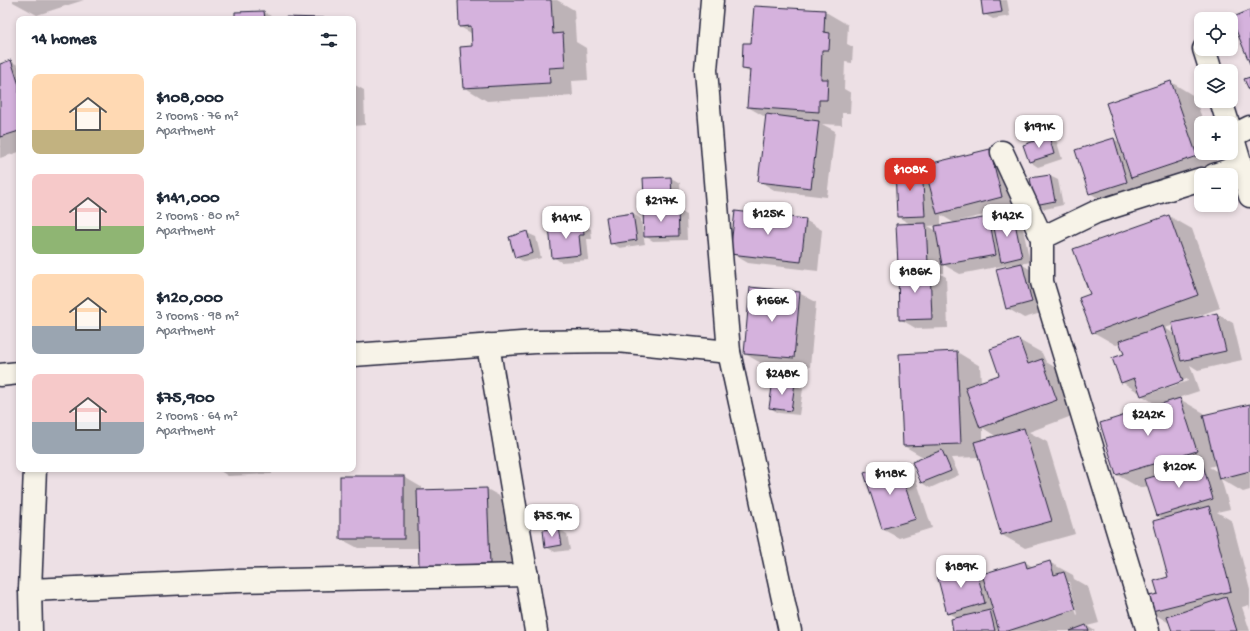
<!DOCTYPE html>
<meta charset="utf-8">
<style>
body{margin:0;font-family:"Gochi Hand",sans-serif;background:#f2f2f3;color:#1f2937;height:100vh;display:flex;flex-direction:column;font-size:15px;white-space:nowrap}
*{box-sizing:border-box;margin:0}
p{font-size:13px;color:#747a83}
.icon{flex:none;width:22px;height:22px;fill:none;stroke:currentColor;stroke-width:2;stroke-linecap:round;stroke-linejoin:round}
.map{position:relative;flex:1;overflow:hidden}
.sheet{position:absolute;left:16px;top:16px;width:340px;height:456px;display:flex;flex-direction:column;background:#fff;border-radius:8px;box-shadow:0 2px 6px #0003}
.sheet>*{flex:none}
.controls{position:absolute;left:1194px;top:12px;display:grid;gap:8px}
.controls a{display:grid;place-items:center;width:44px;height:44px;border-radius:8px;background:#fff;box-shadow:0 2px 6px #0003;font-size:20px}
.price{position:absolute;translate:-50% -34px;padding:0 9px;border-radius:8px;background:#fff;color:#222;font-size:13px;line-height:26px;filter:drop-shadow(0 1px 2px #0008)}
.price::after{content:'';position:absolute;left:50%;top:24px;width:12px;height:9px;margin-left:-6px;background:inherit;clip-path:polygon(0 0,100% 0,50% 100%)}
.price.active{background:#d93025;color:#fff}
ul{padding:0;list-style:none}
li{display:flex;align-items:center;gap:12px;height:100px;padding:0 16px}
li span{display:grid;place-items:center;flex:none;width:112px;height:80px;border-radius:8px;color:#555}
li>.icon{margin-inline-start:auto}
span .icon{width:48px;height:48px;fill:#fffc;stroke-width:1}
li b{font-size:17px}
h2{display:flex;justify-content:space-between;align-items:center;height:48px;padding:0 16px;font-size:17px}
.map>svg:first-child{display:block}
.shadow{fill:#0003;fill-rule:evenodd}
.building{fill:#d5b2dd;stroke:#22223b}
.lines{fill:none;stroke-linecap:round;stroke-linejoin:round}
.street-casing{stroke:#22223b;stroke-width:25}
.street{stroke:#f7f3e8;stroke-width:22}
</style>
<div class="map">
<svg width="1250" height="631" viewBox="0 0 1250 631">
<rect width="100%" height="100%" fill="#ede0e5"/>
<filter id="ink" filterUnits="userSpaceOnUse"><feTurbulence type="fractalNoise" baseFrequency=".025" numOctaves="2"/><feDisplacementMap in="SourceGraphic" scale="8" xChannelSelector="R" yChannelSelector="G"/><feConvolveMatrix kernelMatrix="1 2 1 2 8 2 1 2 1" color-interpolation-filters="sRGB"/></filter>
<g filter="url(#ink)">
<!-- shadow -->
<g class="shadow">
<path d="M13,0H84L37,15L13,2Z"/>
<path d="M459,0H557L574,10L576,42L586,48L588,80L572,81L573,96L487,101L464,87L474,47L473,34L460,27Z"/>
<path d="M982,0H1007L1010,16L993,19L984,14Z"/>
<path d="M824,11L848,25L847,44L853,47L852,63L845,62L844,89L851,93L850,113H842V125L822,124L835,131L827,197L776,191L759,181L767,118L748,107L751,73L743,69L752,45Z"/>
<path d="M264,12L276,19H210L236,18Z"/>
<path d="M11,61L19,66V152L0,158V65Z"/>
<path d="M1171,82L1194,96L1204,123H1201V153H1214L1219,170L1155,191L1141,183L1144,192L1106,203L1090,193L1114,139L1120,143Z"/>
<path d="M353,84L364,90L365,125L353,126Z"/>
<path d="M1048,138L1057,142L1062,159L1038,167L1030,162Z"/>
<path d="M989,150L1006,159L1018,207L959,221V223L988,218L993,221L1013,214L1021,219L1030,262L1021,264L1038,274L1048,311L1024,318L1007,308L1012,264L960,274L944,265V273H939L946,277L948,328L917,329L900,319L906,268L899,264L912,225L898,217L896,169L922,168L927,171ZM941,215L956,224L937,231L928,226L941,225Z"/>
<path d="M1050,176L1058,180L1063,205L1045,209L1036,204Z"/>
<path d="M671,178L680,183L681,201L653,202L645,197L644,179Z"/>
<path d="M678,210L686,214L687,240L653,241L643,235L645,244L620,248L611,243L633,214L641,219L643,235Z"/>
<path d="M1169,216L1192,229L1220,308L1195,317V319L1217,314L1233,323L1242,360L1198,370L1190,365L1199,391L1178,398L1204,413L1205,416L1250,405V490L1243,492L1221,479L1230,509L1217,512L1232,521L1250,590V610L1249,605L1242,607L1250,631H1173L1171,624L1149,611L1169,578L1163,519L1158,516L1148,486L1140,488L1117,475L1159,406L1141,395L1140,391L1138,392L1122,382L1125,355L1121,344L1116,345L1093,332L1091,295ZM1174,325L1176,335L1165,328ZM1187,379L1188,381L1152,393V391ZM1216,465L1218,472L1209,467Z"/>
<path d="M805,220L822,230L818,271L748,263L731,253Z"/>
<path d="M583,224L591,229L592,239H587L589,260L561,262L553,257Z"/>
<path d="M527,233L536,237L541,258L524,262L516,257Z"/>
<path d="M799,293L816,302L810,367L761,363L745,354Z"/>
<path d="M1019,340L1042,353L1046,362L1066,374L1080,413L1029,432L1047,442L1075,534L1025,548L1002,535L979,457L951,458L959,475L930,488L922,483L913,463L925,458L904,446L957,352L980,366L981,382L1000,375ZM983,428L997,437L983,441Z"/>
<path d="M794,384L803,389L799,415L779,413L770,408Z"/>
<path d="M897,463L914,473L932,528L899,538L882,529Z"/>
<path d="M217,469H272V474L228,476Z"/>
<path d="M404,477L421,487V491L487,489L510,502L513,577L443,579L420,566V548H358L341,539Z"/>
<path d="M559,529L567,534L570,550L555,552L546,547Z"/>
<path d="M1025,562L1033,567L1049,562L1073,575L1074,579L1088,587L1099,623L1087,626L1095,631H955L957,618L948,613L975,566L988,574ZM1066,582H1069L1078,614L1077,615Z"/>
</g>
<!-- building -->
<g class="building">
<path d="M458,0H551L553,34L563,33L565,67L549,68L550,83L463,88L460,47L472,46L471,26L459,27Z"/>
<path d="M981,0H1000L1002,12L983,15Z"/>
<path d="M754,6L825,10L824,32L830,33L829,50H822L821,79H828L827,100H819V112L747,107L750,70L742,69L743,43H751Z"/>
<path d="M1250,10V64L1231,18Z"/>
<path d="M264,11L265,19H208L235,17V12Z"/>
<path d="M285,17L324,18V19H285Z"/>
<path d="M11,60L19,85V131L0,137V64Z"/>
<path d="M1250,77V92L1244,79Z"/>
<path d="M1171,81L1197,156L1131,178L1106,103Z"/>
<path d="M766,114L819,121L811,188L758,182Z"/>
<path d="M1049,136L1054,154L1029,162L1023,145Z"/>
<path d="M1114,138L1127,182L1089,194L1075,150Z"/>
<path d="M990,149L1002,197L937,214L924,165Z"/>
<path d="M922,167L925,216L897,217L895,168Z"/>
<path d="M1050,175L1055,201L1035,205L1030,178Z"/>
<path d="M671,177L672,196L644,197L643,178Z"/>
<path d="M678,209L679,236L644,237L643,210Z"/>
<path d="M735,211L806,219L801,262L730,254Z"/>
<path d="M633,213L637,240L610,244L606,217Z"/>
<path d="M1013,213L1022,257L1001,262L992,218Z"/>
<path d="M1169,215L1198,295L1092,333L1079,298L1090,294L1073,249Z"/>
<path d="M989,217L996,255L942,265L935,226Z"/>
<path d="M583,223L584,235H579L581,255L552,258L549,226Z"/>
<path d="M926,223L928,263L898,265L896,224Z"/>
<path d="M527,231L533,253L515,258L509,237Z"/>
<path d="M1022,263L1032,302L1006,309L996,269Z"/>
<path d="M930,267L932,319L899,320L898,268Z"/>
<path d="M750,287L800,292L794,358L744,354Z"/>
<path d="M1217,313L1226,351L1181,361L1172,323Z"/>
<path d="M1163,326L1183,381L1141,396L1134,378L1121,383L1112,358L1124,354L1119,341Z"/>
<path d="M1019,339L1028,364L1042,359L1057,400L980,428L965,387L999,375L990,349Z"/>
<path d="M957,351L961,444L903,446L899,354Z"/>
<path d="M773,380L795,383L791,411L769,408Z"/>
<path d="M1180,398L1197,451L1116,475L1100,423Z"/>
<path d="M1250,404V471L1219,479L1203,415Z"/>
<path d="M1024,428L1052,521L1001,535L974,442Z"/>
<path d="M942,450L951,471L921,483L912,462Z"/>
<path d="M897,462L916,519L882,529L864,473Z"/>
<path d="M1202,462L1213,499L1157,516L1145,479Z"/>
<rect x="340" y="476" width="64" height="63"/>
<path d="M487,488L490,564L419,566L417,490Z"/>
<path d="M1209,506L1231,591L1148,612L1144,597L1158,594L1154,581L1168,577L1153,521Z"/>
<path d="M559,528L562,545L545,548L543,530Z"/>
<path d="M1025,561L1027,568L1050,561L1054,575L1064,572L1076,609L1008,631H999L982,574Z"/>
<path d="M975,565L985,603L947,614L937,575Z"/>
<path d="M1226,597L1237,631H1172L1167,617Z"/>
<path d="M990,610L995,631H953L951,619Z"/>
<path d="M1086,625L1089,631H1070Z"/>
</g>
<g class="lines">
<!-- street casing -->
<g class="street-casing">
<g id="street">
<path d="M712,0L706,70L729,352L790,631"/>
<path d="M1204,49L1211,71"/>
<path d="M1221,101L1228,123"/>
<path d="M1231,132L1250,196"/>
<path d="M1232,136L1250,127"/>
<path d="M1002,152L1042,238V282L1148,631"/>
<path d="M1214,175L1241,166"/>
<path d="M1042,238L1096,212L1201,179"/>
<path d="M488,345L536,631"/>
<path d="M353,355L535,342L617,341L729,352"/>
<path d="M0,375L19,373"/>
<path d="M30,590L236,581L527,575"/>
<path d="M31,631L30,590L35,469"/>
</g>
</g>
<!-- street -->
<use href="#street" class="street"/>
</g>
</g>
</svg>
<div class="controls">
<a><svg class="icon" aria-label="locate" viewBox="0 0 24 24"><circle cx="12" cy="12" r="6"/><path d="M12 2v4M12 18v4M2 12h4M18 12h4"/></svg></a>
<a><svg class="icon" aria-label="layers" viewBox="0 0 24 24"><path d="M12 4l9 5-9 5-9-5zM3 14l9 5 9-5"/></svg></a>
<a>+</a>
<a>−</a>
</div>
<b class="price" style="left:1039px;top:149px">$191K</b>
<b class="price active" style="left:910px;top:192px">$108K</b>
<b class="price" style="left:661px;top:223px">$217K</b>
<b class="price" style="left:768px;top:236px">$125K</b>
<b class="price" style="left:1007px;top:238px">$142K</b>
<b class="price" style="left:566px;top:240px">$141K</b>
<b class="price" style="left:915px;top:294px">$186K</b>
<b class="price" style="left:772px;top:323px">$166K</b>
<b class="price" style="left:782px;top:396px">$248K</b>
<b class="price" style="left:1148px;top:437px">$242K</b>
<b class="price" style="left:1179px;top:489px">$120K</b>
<b class="price" style="left:890px;top:496px">$118K</b>
<b class="price" style="left:552px;top:538px">$75.9K</b>
<b class="price" style="left:961px;top:589px">$189K</b>
<section class="sheet">
<h2>14 homes<svg class="icon" aria-label="filters" viewBox="0 0 24 24"><path d="M4 7h16M4 17h16"/><circle cx="9" cy="7" r="2"/><circle cx="15" cy="17" r="2"/></svg></h2>
<ul>
<li><span style="background:linear-gradient(#ffd9b3 70%,#c2b280 0)"><svg class="icon" aria-label="home" viewBox="0 0 24 24"><path d="M3 11l9-7 9 7M6 9v11h12V9"/></svg></span><div><b>$108,000</b><p>2 rooms · 76 m²</p><p>Apartment</p></div></li>
<li><span style="background:linear-gradient(#f6c9c9 65%,#8fb573 0)"><svg class="icon" aria-label="home" viewBox="0 0 24 24"><path d="M3 11l9-7 9 7M6 9v11h12V9"/></svg></span><div><b>$141,000</b><p>2 rooms · 80 m²</p><p>Apartment</p></div></li>
<li><span style="background:linear-gradient(#ffd9b3 65%,#9aa5b1 0)"><svg class="icon" aria-label="home" viewBox="0 0 24 24"><path d="M3 11l9-7 9 7M6 9v11h12V9"/></svg></span><div><b>$120,000</b><p>3 rooms · 98 m²</p><p>Apartment</p></div></li>
<li><span style="background:linear-gradient(#f6c9c9 60%,#9aa5b1 0)"><svg class="icon" aria-label="home" viewBox="0 0 24 24"><path d="M3 11l9-7 9 7M6 9v11h12V9"/></svg></span><div><b>$75,900</b><p>2 rooms · 64 m²</p><p>Apartment</p></div></li>
</ul>
</section>
</div>
